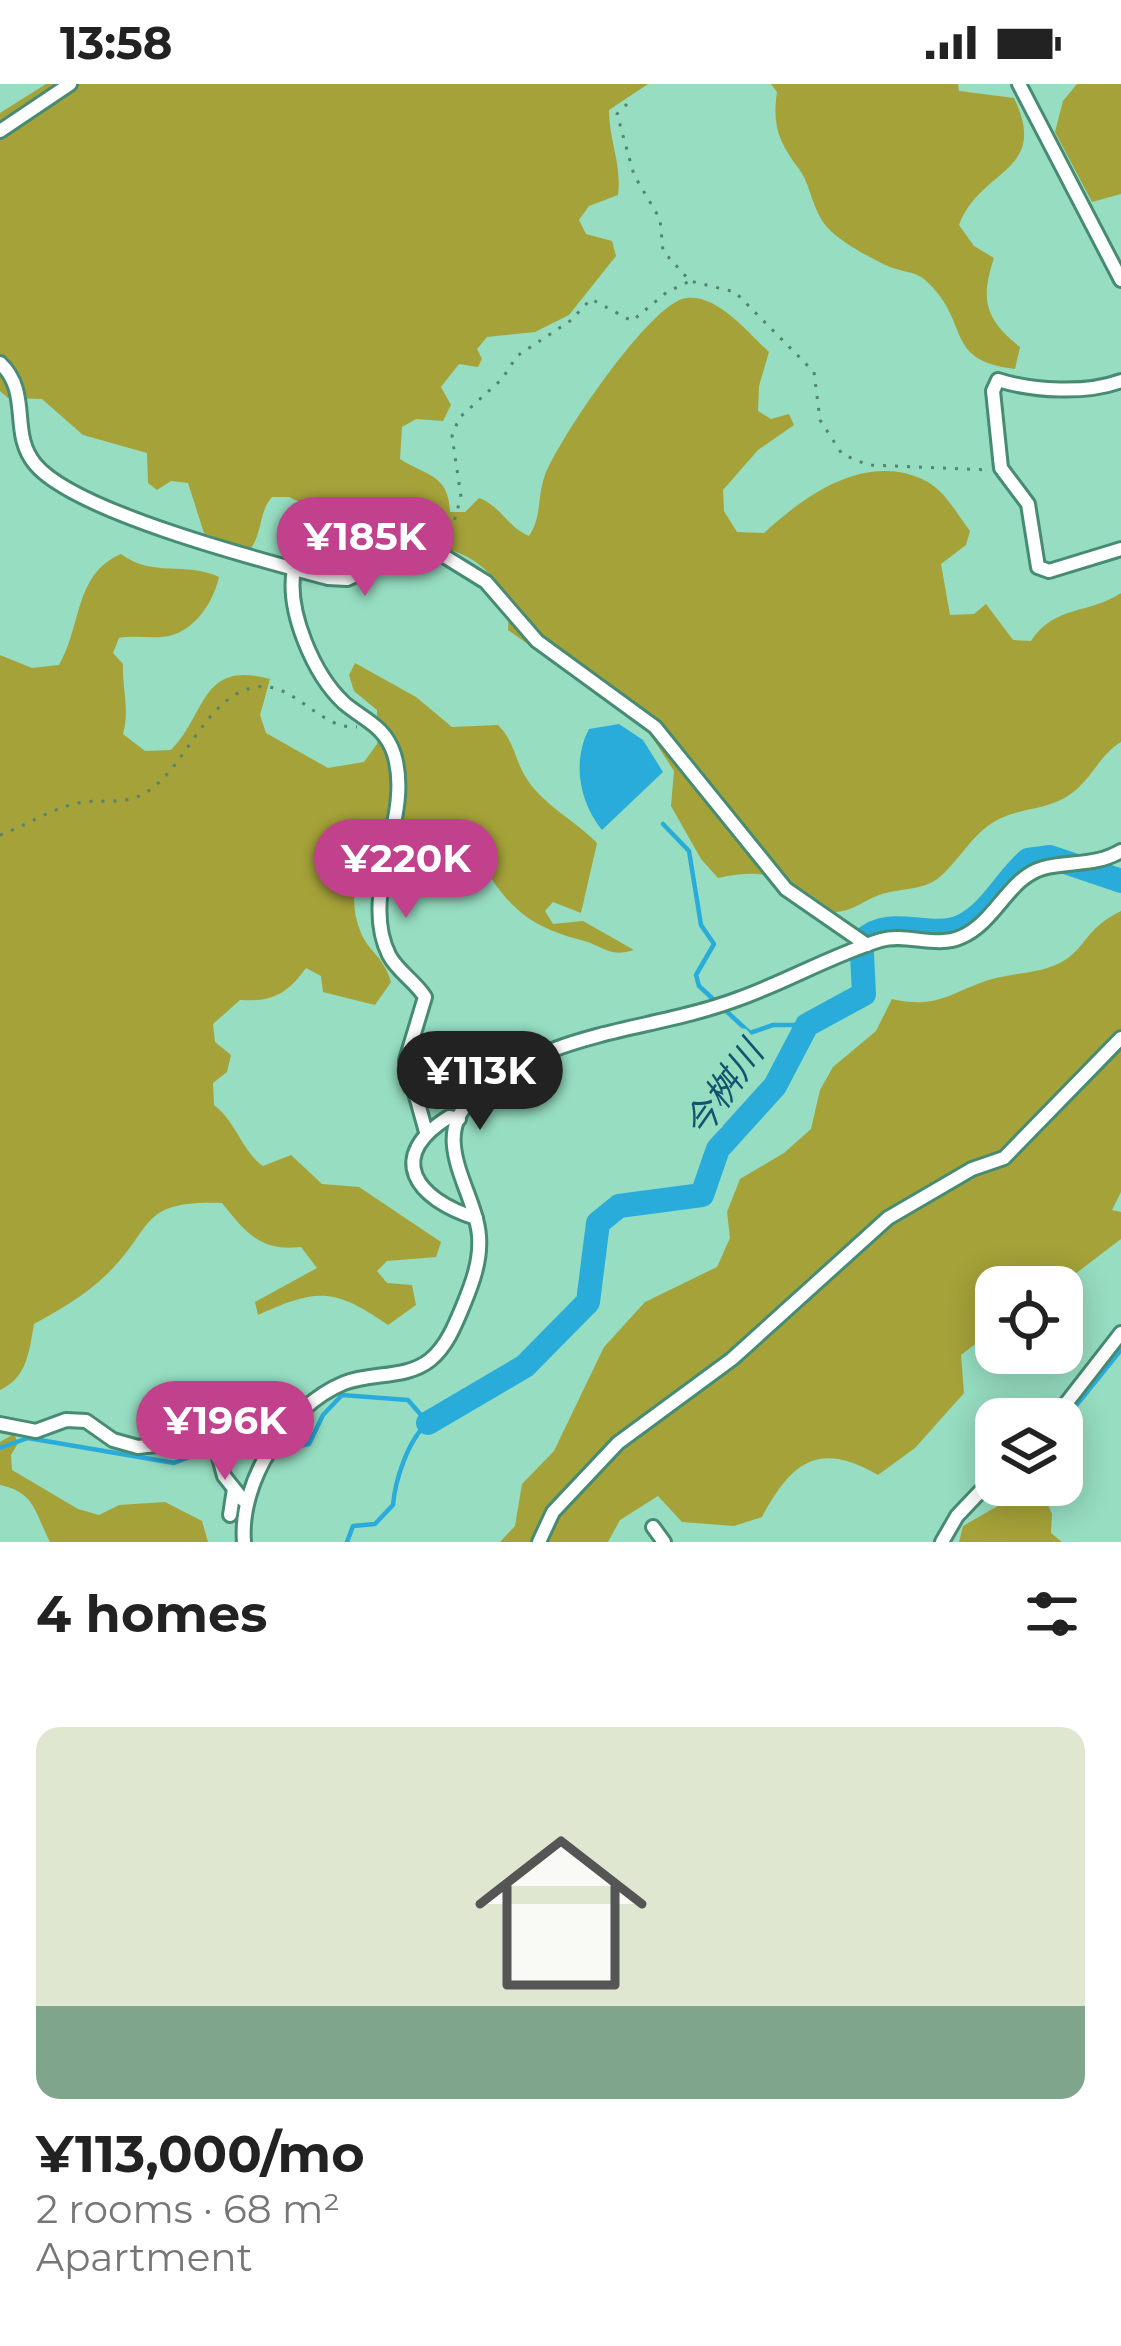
<!DOCTYPE html>
<meta charset="utf-8">
<style>
body{margin:0;font-family:Montserrat,"Noto Sans JP",sans-serif;background:#f2f2f2;color:#222;height:100vh;display:flex;flex-direction:column;font-size:45px;white-space:nowrap}
*{box-sizing:border-box;margin:0}
p{font-size:39px;color:#767676}
.icon{flex:none;width:66px;height:66px;fill:none;stroke:currentColor;stroke-width:2;stroke-linecap:round;stroke-linejoin:round}
.map{position:relative;height:1458px;overflow:hidden}
.details{display:flex;flex-direction:column;background:#fff;flex:1}
.details>*{flex:none}
.tools{position:absolute;left:975px;top:1182px;display:grid;gap:24px}
.tools a{display:grid;place-items:center;width:108px;height:108px;border-radius:24px;background:#fff;box-shadow:0 6px 30px #0003;font-size:60px}
.price{position:absolute;translate:-50% -102px;padding:0 27px;border-radius:42px;background:#c1418c;color:#fff;font-size:39px;line-height:78px;filter:drop-shadow(0 3px 6px #0008)}
.price::after{content:'';position:absolute;left:50%;top:72px;width:36px;height:27px;margin-left:-18px;background:inherit;clip-path:polygon(0 0,100% 0,50% 100%)}
.price.selected{background:#222;color:#fff}
ul{padding:0;list-style:none}
li{display:grid;align-content:center;gap:24px;height:636px;padding:0 36px}
li+li{border-top:3px solid #e0e0e0}
li span{display:grid;place-items:center;height:372px;border-radius:24px;color:#555}
li>.icon{margin-inline-start:auto}
span .icon{width:216px;height:216px;fill:#fffc;stroke-width:1}
li b{font-size:51px}
h2{display:flex;justify-content:space-between;align-items:center;height:144px;padding:0 36px;font-size:51px}
.status{display:flex;justify-content:space-between;align-items:center;height:84px;padding:0 60px;background:#fff;direction:ltr}
.status svg{height:33px;fill:currentColor}
.map>svg:first-child{display:block}
.forest{fill:#a5a239}
.water{fill:#2aacdb}
.lines{fill:none;stroke-linecap:round;stroke-linejoin:round}
.stream{stroke:#2aacdb;stroke-width:4.5}
.river{stroke:#2aacdb;stroke-width:24}
.street-casing{stroke:#468b72;stroke-width:18}
.path{stroke:#528471;stroke-width:3;stroke-dasharray:3 9;stroke-linecap:butt}
.street{stroke:#fff;stroke-width:12}
.labels{text-anchor:middle;stroke-width:10;stroke-linejoin:round;paint-order:stroke}
.water-label{font-size:36px;font-style:italic;fill:#12556e;stroke:#96ddc1}
</style>
<div class="status"><b>13:58</b><svg viewBox="0 0 49 12"><path d="M0 12V9h3v3zM5 12V6h3v6zM10 12V3h3v9zM15 12V0h3v12zM26 1h20v11H26zM47 4h2v5h-2z"/></svg></div>
<div class="map">
<svg width="1121" height="1458" viewBox="0 0 1121 1458">
<rect width="100%" height="100%" fill="#96ddc1"/>
<!-- forest -->
<g class="forest">
<path d="M46,0H648L609,26C609,57 622,80 618,111L589,122L579,136L586,150L612,157L616,172L569,231L535,248L487,253L477,265L482,275L478,283L459,280L441,303L451,321L443,337L416,335L402,343L400,375C426,392 449,390 450,428H465L479,414C501,422 507,443 529,452C542,433 537,413 545,391C559,355 650,219 686,214C718,210 748,249 769,268L759,302L758,327L771,335L789,330L794,341L758,366L723,406L724,427L737,448L764,449C805,411 867,367 926,397C945,407 957,430 970,447L966,461L941,480L950,531L974,530L986,520L1013,556L1031,557C1054,521 1090,530 1121,509V658C1101,670 1094,690 1077,705C1052,727 1026,722 999,735C974,748 965,768 946,787C928,807 909,803 886,809C867,813 856,827 835,828C791,797 774,782 718,794L701,775L671,722L674,687L646,644L508,546C512,502 481,471 438,463C426,461 413,464 401,461C362,452 325,430 289,413H272C258,429 263,450 249,467L204,449L188,399L171,397L157,406L148,399L147,369L83,351L42,315L8,314L0,307V29Z"/>
<path d="M771,0H958L959,7L1014,14C1050,89 980,84 959,141L974,162L994,174C980,216 985,235 1020,263L1015,285C941,276 973,238 924,195C914,187 902,188 890,183C872,175 840,158 827,143C812,126 811,101 799,85C779,59 772,42 777,8Z"/>
<path d="M1077,0H1121V110L1092,118L1055,48L1063,17Z"/>
<path d="M121,470C153,494 185,477 219,493C214,516 196,546 169,552C154,555 135,551 119,554L113,569L123,580C122,605 130,626 123,650L145,667L171,666C207,630 200,576 270,595L260,631L266,649L328,684L364,678L377,660V626L354,607L349,591L355,579L416,613L452,643L498,641C514,657 514,673 525,692C541,720 575,736 597,759L581,829L553,818L545,827L553,840L583,837L634,866C609,874 604,862 581,856C523,841 507,820 475,770L446,763L404,770L380,759C355,783 347,815 361,849C369,868 384,873 391,898L375,921L323,908L321,892L306,884C287,910 273,918 240,916L213,940L215,958L231,971L227,988L213,999L214,1021C237,1039 242,1067 263,1082L291,1071L322,1100L359,1103L441,1158L436,1173L387,1177L377,1187L387,1199L412,1201L416,1221L388,1241C334,1204 318,1204 258,1231L255,1218L317,1184L301,1163C261,1168 246,1149 222,1119C136,1116 156,1144 105,1192C84,1212 59,1226 34,1240C29,1268 27,1294 0,1306V571L32,584L59,581C82,542 74,490 121,470Z"/>
<path d="M1121,827V1108L1112,1126L1121,1128V1155L1058,1203H996V1244L961,1271L964,1309L915,1364L878,1391C818,1356 791,1379 762,1433L734,1442L682,1438L658,1412L620,1436L608,1458H500L515,1442L522,1400L554,1367L604,1263L645,1218L717,1183L730,1154L727,1128L740,1095L784,1069L811,1045L820,1006L833,983L876,947L892,915C938,926 952,907 992,895C1016,888 1043,890 1065,876C1086,863 1086,844 1121,827Z"/>
<path d="M14,1350L18,1359L11,1371L12,1386L78,1425L99,1431L119,1421L165,1418L202,1437L208,1458H50C35,1429 35,1408 0,1401V1358Z"/>
<path d="M1007,1401H1039L1052,1430L1051,1449L1062,1458H959L963,1442L1003,1419Z"/>
</g>
<!-- water -->
<path class="water" d="M619,640L643,656L663,688L602,746C579,718 572,677 589,645Z"/>
<g class="lines">
<!-- stream -->
<g class="stream">
<path d="M663,740L689,767L701,841L714,860L696,891L699,902L750,949L773,941H807"/>
<path d="M1062,1339L1121,1266"/>
<path d="M0,1364L28,1354L174,1379L199,1369L259,1361"/>
<path d="M284,1365L309,1360L323,1331L342,1311L408,1316L428,1339C408,1355 395,1397 393,1421L375,1440L353,1442L347,1458"/>
</g>
<!-- river -->
<g class="river">
<path d="M863,856C891,830 931,857 962,842C990,829 1005,796 1028,776L1050,773L1121,797"/>
<path d="M428,1339L525,1282L588,1218L598,1139L619,1122L702,1111L718,1065L775,1002L807,941L864,910L862,870"/>
</g>
<!-- street casing -->
<g class="street-casing">
<g id="street">
<path d="M1019,0L1121,196"/>
<path d="M0,47L70,0"/>
<path d="M0,279C32,309 9,349 35,380C74,428 264,477 328,494L347,495L397,472L426,468L444,472L486,498L537,557L655,643L786,805L867,861"/>
<path d="M1121,297C1086,310 1033,307 998,296L993,307L1001,384L1028,420L1038,483L1049,487L1121,465"/>
<path d="M294,485C286,527 314,591 344,619C364,636 385,642 394,670C414,734 358,808 389,871C398,888 415,897 425,913L406,976L426,1048"/>
<path d="M459,1035L449,1033C385,1073 415,1115 476,1134"/>
<path d="M1054,1335L1121,1249"/>
<path d="M0,1340L36,1347L66,1336L86,1337L113,1356L138,1363L239,1352L277,1358"/>
<path d="M214,1355L224,1392L243,1416"/>
<path d="M230,1431L234,1405"/>
<path d="M653,1443L664,1458"/>
<path d="M244,1458C239,1398 286,1323 344,1299C372,1288 406,1295 430,1276C447,1262 455,1241 463,1222C472,1200 481,1177 479,1152C476,1108 429,1056 471,1016C545,945 647,949 738,915C786,898 832,871 881,856C906,849 937,864 961,853C996,838 1008,794 1043,784C1070,777 1096,782 1121,767"/>
<path d="M539,1458L553,1428L618,1359L732,1275L888,1134L972,1085L1004,1074L1121,954"/>
<path d="M942,1458L957,1432L996,1391"/>
</g>
</g>
<!-- path -->
<g class="path">
<path d="M627,20L617,30L634,91L660,135L663,167L690,197L735,208L814,288L820,336L842,370L868,381L991,386"/>
<path d="M448,459L461,413L452,352L459,334L502,295L517,272L570,237L591,215L632,237L667,208L688,198"/>
<path d="M0,751C25,742 53,724 78,719C103,714 126,723 150,706C188,679 207,611 256,603C294,597 320,646 357,643"/>
</g>
<!-- street -->
<use href="#street" class="street"/>
</g>
<g class="labels">
<!-- water labels -->
<g class="water-label">
<text transform="translate(723 1005) rotate(-55)" y="13">今桝川</text>
</g>
</g>
</svg>
<div class="tools">
<a><svg class="icon" aria-label="locate" viewBox="0 0 24 24"><circle cx="12" cy="12" r="6"/><path d="M12 2v4M12 18v4M2 12h4M18 12h4"/></svg></a>
<a><svg class="icon" aria-label="layers" viewBox="0 0 24 24"><path d="M12 4l9 5-9 5-9-5zM3 14l9 5 9-5"/></svg></a>
</div>
<b class="price" style="left:365px;top:515px">¥185K</b>
<b class="price" style="left:406px;top:837px">¥220K</b>
<b class="price selected" style="left:480px;top:1049px">¥113K</b>
<b class="price" style="left:225px;top:1399px">¥196K</b>
</div>
<section class="details">
<h2>4 homes<svg class="icon" aria-label="filters" viewBox="0 0 24 24"><path d="M4 7h16M4 17h16"/><circle cx="9" cy="7" r="2"/><circle cx="15" cy="17" r="2"/></svg></h2>
<ul>
<li><span style="background:linear-gradient(#dfe7d0 75%,#7fa58c 0)"><svg class="icon" aria-label="home" viewBox="0 0 24 24"><path d="M3 11l9-7 9 7M6 9v11h12V9"/></svg></span><div><b>¥113,000/mo</b><p>2 rooms · 68 m²</p><p>Apartment</p></div></li>
</ul>
</section>
